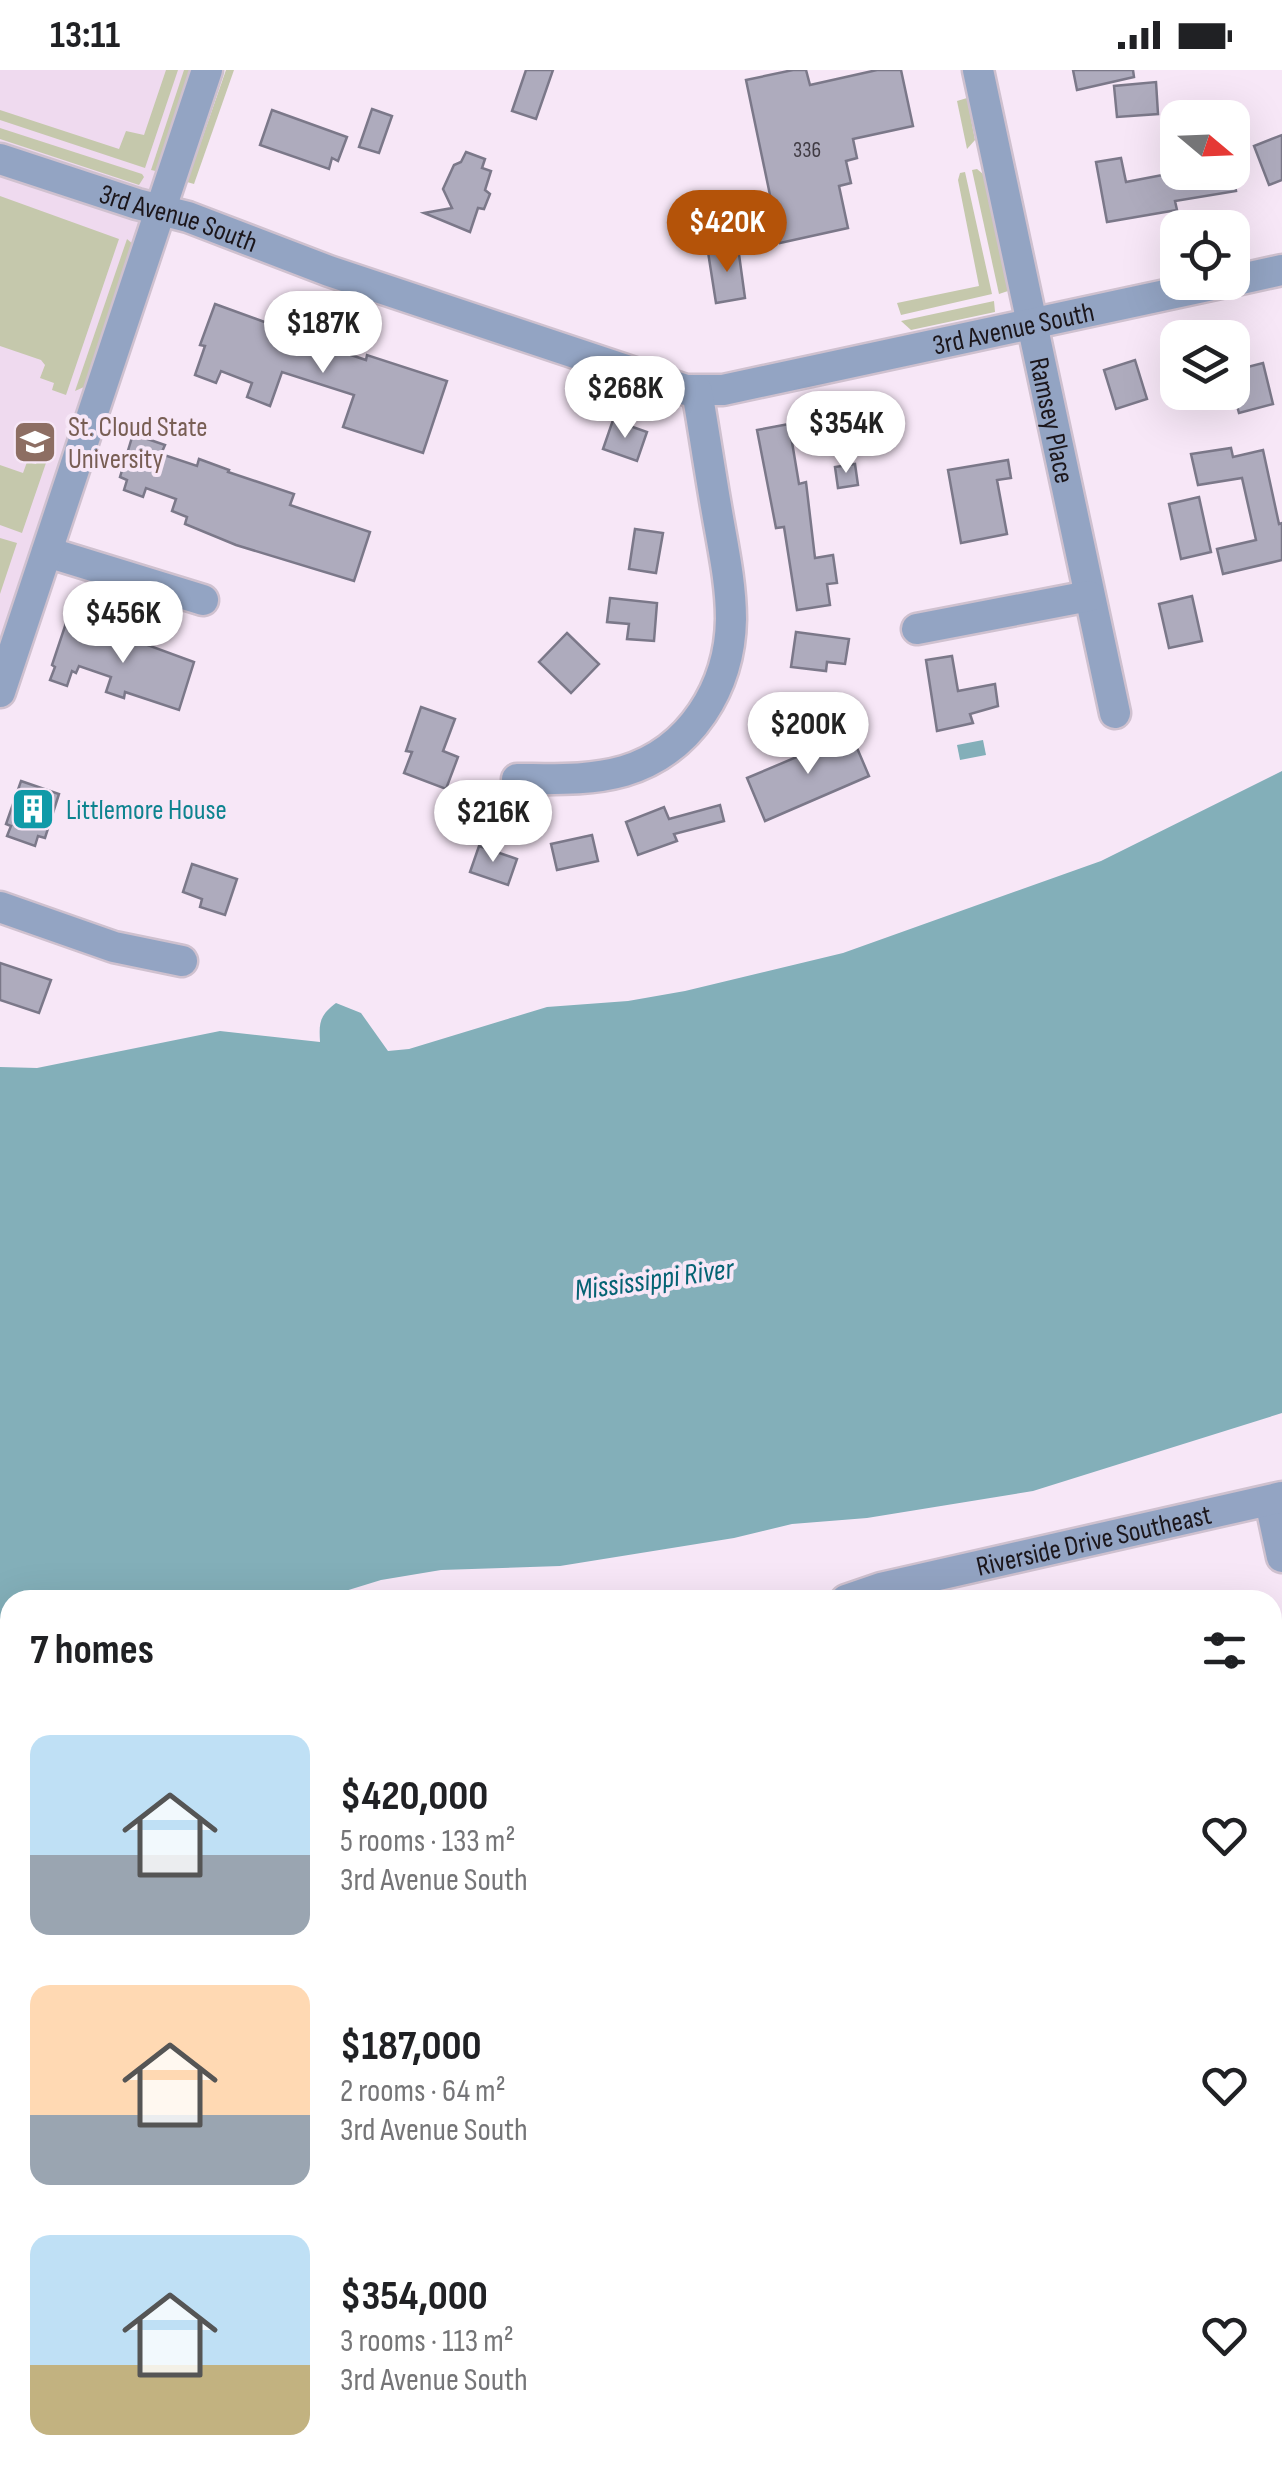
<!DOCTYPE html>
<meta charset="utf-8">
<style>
body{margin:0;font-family:"Sofia Sans Condensed",sans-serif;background:#f6f6f6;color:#202124;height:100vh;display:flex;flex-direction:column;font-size:38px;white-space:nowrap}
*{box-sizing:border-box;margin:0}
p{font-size:32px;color:#757577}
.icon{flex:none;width:55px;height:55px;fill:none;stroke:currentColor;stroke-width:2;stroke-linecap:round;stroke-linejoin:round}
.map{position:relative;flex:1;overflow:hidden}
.panel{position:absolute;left:0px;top:1520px;width:1282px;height:890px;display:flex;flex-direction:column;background:#fff;border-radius:30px 30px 0 0;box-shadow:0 10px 40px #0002}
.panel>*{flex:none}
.needle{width:65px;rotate:109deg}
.tools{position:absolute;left:1160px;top:30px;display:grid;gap:20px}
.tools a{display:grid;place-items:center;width:90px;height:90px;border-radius:20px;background:#fff;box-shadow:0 10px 40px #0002;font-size:50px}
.price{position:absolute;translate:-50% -85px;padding:0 22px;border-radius:35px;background:#fff;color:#222;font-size:32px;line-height:65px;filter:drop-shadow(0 2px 5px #0008)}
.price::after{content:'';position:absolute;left:50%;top:60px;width:30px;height:22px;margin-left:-15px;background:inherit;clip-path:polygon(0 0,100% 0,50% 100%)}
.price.current{background:#b45309;color:#fff}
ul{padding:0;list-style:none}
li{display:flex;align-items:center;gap:30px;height:250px;padding:0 30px}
li span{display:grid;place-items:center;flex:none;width:280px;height:200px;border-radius:20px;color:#555}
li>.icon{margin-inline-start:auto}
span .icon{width:120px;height:120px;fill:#fffc;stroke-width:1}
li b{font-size:42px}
h2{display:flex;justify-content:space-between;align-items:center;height:120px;padding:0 30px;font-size:42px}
.status{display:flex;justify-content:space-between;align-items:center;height:70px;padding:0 50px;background:#fff;direction:ltr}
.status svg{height:28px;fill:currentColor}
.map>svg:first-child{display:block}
.built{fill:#efdaef}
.green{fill:#c5c8ac}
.water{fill:#83afb9}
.building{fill:#aeabbd;stroke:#7b7889;stroke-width:2.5}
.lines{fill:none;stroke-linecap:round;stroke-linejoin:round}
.minor-casing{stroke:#cfc1cf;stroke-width:35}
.minor{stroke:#93a4c3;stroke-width:30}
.labels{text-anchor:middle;stroke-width:8;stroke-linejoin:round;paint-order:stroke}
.number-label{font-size:22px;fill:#403b44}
.street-label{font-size:28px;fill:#1b161b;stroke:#f7e7f7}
.education-label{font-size:28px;fill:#785e54;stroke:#f7e7f7;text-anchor:start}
.culture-label{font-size:28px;fill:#0d838f;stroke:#f7e7f7;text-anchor:start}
.water-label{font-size:30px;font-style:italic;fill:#056373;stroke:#f7e7f7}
</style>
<div class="status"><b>13:11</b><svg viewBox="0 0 49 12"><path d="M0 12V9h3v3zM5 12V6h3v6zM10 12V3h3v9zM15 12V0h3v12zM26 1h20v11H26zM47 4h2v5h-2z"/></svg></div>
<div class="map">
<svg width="1282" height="2410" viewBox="0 0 1282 2410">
<rect width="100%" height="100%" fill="#f7e7f7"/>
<!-- built -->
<path class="built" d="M0,0H195L0,577Z"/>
<!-- green -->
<g class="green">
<path d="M166,0H178L145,98L0,50V40L119,79L126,61L144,65Z"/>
<path d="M184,0H193L160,102L151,100Z"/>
<path d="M226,0H234L194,114L187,112Z"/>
<path d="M967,28L975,70L967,79L957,31Z"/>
<path d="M0,58L142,104L144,107L139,115L0,69Z"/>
<path d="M977,99L983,104L1008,221L999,224L972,100Z"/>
<path d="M965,102L992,224L901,245L897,233L979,216L958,110L960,103Z"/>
<path d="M0,126L119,169L66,325L52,320L54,313L40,308L45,295L41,290L0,276Z"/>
<path d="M127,169L134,175L84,317L75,321Z"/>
<path d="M994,231L995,242L911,260L901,251Z"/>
<path d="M38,390L46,393L22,463L0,455V395L23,403L27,392L36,394Z"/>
<path d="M0,468L17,473L0,524Z"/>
</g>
<!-- water -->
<g class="water">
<path d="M983,670L986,685L960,690L957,675Z"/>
<path d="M1282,701V1343L1033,1421L867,1448L792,1454L734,1468L560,1496L441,1500L381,1510L316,1530H10V1595L0,1596V997L37,998L220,961L320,972C319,953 319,946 336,933L361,943L388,981L409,979L547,937L628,931L685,921L843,883L1101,791Z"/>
</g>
<!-- building -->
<g class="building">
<path d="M526,0H553L536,49L512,41Z"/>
<path d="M793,0H806L810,15L877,0H901L913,56L853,69L857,88L846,91L851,113L839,116L848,158L780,173L746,10Z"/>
<path d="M1073,0H1133L1134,7L1077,20Z"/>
<path d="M1156,12L1158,44L1117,47L1114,16Z"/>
<path d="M372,39L392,46L379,83L359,77Z"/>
<path d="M272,40L347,67L338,91L332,88L329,99L260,75Z"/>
<path d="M1282,65V110L1269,115L1254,76Z"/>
<path d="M466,82L485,89L482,98L491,101L485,120L490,124L484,139L478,138L470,162L424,143L452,138L443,119L454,95L461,92Z"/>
<path d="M1121,88L1126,112L1178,102H1233L1236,121L1175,131L1177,140L1107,152L1096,92Z"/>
<path d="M738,177L745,228L716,233L708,182Z"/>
<path d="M215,234L270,254L272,247L304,258L300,268L366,290L367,285L447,311L423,383L343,357L354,325L282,302L270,336L247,327L252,313L221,301L216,313L195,305L205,276L200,275Z"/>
<path d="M1135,290L1147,329L1116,339L1104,300Z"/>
<path d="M1263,293L1273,334L1239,343L1232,318V301Z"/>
<path d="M613,350L647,362L637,391L603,379Z"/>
<path d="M789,354L799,414L806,412L815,488L833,485L837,513L827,514L830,535L797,540L784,457L776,458L757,360Z"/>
<path d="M133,364L165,375L161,384L197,396L199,389L229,400L228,402L294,424L290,435L370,462L354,511L236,475L185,454L187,447L172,441L176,429L146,418L143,427L124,420L127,410L120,407Z"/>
<path d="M1231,378L1233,387L1263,380L1279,454L1282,453V490L1223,504L1217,479L1256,470L1242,408L1198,415L1191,384Z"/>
<path d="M1008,390L1011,408L997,410L1007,464L961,473L948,400Z"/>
<path d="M855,394L858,415L838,418L835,397Z"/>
<path d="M1199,427L1211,482L1181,489L1169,434Z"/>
<path d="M635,459L663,463L656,503L629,499Z"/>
<path d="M1192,526L1202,571L1169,578L1159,534Z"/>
<path d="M610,528L657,533L654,571L627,569L629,554L607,552Z"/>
<path d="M66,553L113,569L115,563L194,592L179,640L125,622L124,628L106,622L111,607L79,596L76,603L72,601L67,616L50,610L55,597L52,595Z"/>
<path d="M796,562L849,569L845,594L827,592L826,601L791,597Z"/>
<path d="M567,563L599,594L571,623L539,592Z"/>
<path d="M952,586L958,621L995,614L998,636L970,644L973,653L937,661L926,590Z"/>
<path d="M421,637L455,649L443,681L458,687L446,719L404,703L412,682L406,681Z"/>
<path d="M851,664L869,706L765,751L747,708Z"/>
<path d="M21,711L59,724L45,768L38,766L35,776L7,766L11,756L6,754Z"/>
<path d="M720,735L724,751L674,764L677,771L638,785L626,752L664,737L669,749Z"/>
<path d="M592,765L598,791L557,800L551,774Z"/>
<path d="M479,776L517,789L508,815L470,802Z"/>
<path d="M192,794L237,809L225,845L200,837L202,829L183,822Z"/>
<path d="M0,893L51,910L39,943L0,930Z"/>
</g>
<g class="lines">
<!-- minor casing -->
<g class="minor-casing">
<g id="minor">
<path id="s1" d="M978,0L1115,643"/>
<path id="s2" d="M0,89L137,134L188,147L329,201L686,320H723L1226,212"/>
<path d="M1232,211L1282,200"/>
<path d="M47,482L203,530"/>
<path d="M917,559L1089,526"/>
<path d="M0,622L207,0"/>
<path d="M517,709C553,709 589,711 624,701C691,681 730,617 731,549C731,513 723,477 717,442C710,402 704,361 697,321"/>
<path d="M0,837L114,877L182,891"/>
<path d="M1270,1431L1282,1487"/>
<path id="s3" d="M846,1530L881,1518L1282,1427"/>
<path d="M0,1732L10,1736"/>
<path d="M1272,1808L1282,1806"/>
<path d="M0,2104L10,2107"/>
<path d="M1272,2143L1282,2141"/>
<path d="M10,2410L14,2400"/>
<path d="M422,2410L426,2400"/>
</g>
</g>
<!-- minor -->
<use href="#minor" class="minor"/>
</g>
<!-- icons -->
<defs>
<g id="university-square" transform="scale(2.25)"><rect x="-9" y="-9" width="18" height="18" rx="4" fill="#8d6e63" stroke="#f7e7f7"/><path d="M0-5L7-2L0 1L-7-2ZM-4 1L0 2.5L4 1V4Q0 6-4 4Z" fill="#fff"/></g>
<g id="building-square" transform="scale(2.25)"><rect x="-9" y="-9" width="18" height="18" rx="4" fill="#0f9aa8" stroke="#f7e7f7"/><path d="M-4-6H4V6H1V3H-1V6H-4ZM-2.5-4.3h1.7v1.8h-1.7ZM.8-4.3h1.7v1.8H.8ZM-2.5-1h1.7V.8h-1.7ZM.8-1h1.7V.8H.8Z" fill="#fff"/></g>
</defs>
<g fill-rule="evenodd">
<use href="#university-square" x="35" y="372"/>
<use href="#building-square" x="33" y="739"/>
</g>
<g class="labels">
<!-- number labels -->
<g class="number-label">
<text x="807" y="87">336</text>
</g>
<!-- street labels -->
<g class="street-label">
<text dy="10" stroke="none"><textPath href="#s2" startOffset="188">3rd Avenue South</textPath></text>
<text dy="10" stroke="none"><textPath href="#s2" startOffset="1058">3rd Avenue South</textPath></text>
<text dy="10" stroke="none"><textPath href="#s1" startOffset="358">Ramsey Place</textPath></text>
<text dy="10" stroke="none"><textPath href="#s3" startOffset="255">Riverside Drive Southeast</textPath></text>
</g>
<!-- education labels -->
<g class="education-label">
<text x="68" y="366">St. Cloud State<tspan x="68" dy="32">University</tspan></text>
</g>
<!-- culture labels -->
<g class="culture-label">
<text x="66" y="749">Littlemore House</text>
</g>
<!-- water labels -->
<g class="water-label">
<text transform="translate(654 1209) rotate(-8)" y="10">Mississippi River</text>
</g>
</g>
</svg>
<div class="tools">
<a><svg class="needle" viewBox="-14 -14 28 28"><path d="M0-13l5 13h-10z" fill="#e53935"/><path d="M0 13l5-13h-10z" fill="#757577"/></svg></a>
<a><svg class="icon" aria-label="locate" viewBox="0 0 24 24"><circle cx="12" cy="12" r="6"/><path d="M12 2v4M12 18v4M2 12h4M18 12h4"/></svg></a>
<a><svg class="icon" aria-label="layers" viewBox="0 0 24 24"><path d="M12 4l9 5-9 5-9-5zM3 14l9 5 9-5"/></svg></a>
</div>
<b class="price current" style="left:727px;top:205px">$420K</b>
<b class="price" style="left:323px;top:306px">$187K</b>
<b class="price" style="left:625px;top:371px">$268K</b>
<b class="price" style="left:846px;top:406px">$354K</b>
<b class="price" style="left:123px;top:596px">$456K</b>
<b class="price" style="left:808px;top:707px">$200K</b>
<b class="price" style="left:493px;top:795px">$216K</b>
<section class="panel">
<h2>7 homes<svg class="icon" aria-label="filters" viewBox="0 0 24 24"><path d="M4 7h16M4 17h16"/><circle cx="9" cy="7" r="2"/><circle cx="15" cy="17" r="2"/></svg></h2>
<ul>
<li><span style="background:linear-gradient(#bfe0f5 60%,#9aa5b1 0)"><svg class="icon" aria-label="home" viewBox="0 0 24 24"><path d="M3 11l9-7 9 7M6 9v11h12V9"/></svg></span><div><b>$420,000</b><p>5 rooms · 133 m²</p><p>3rd Avenue South</p></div><svg class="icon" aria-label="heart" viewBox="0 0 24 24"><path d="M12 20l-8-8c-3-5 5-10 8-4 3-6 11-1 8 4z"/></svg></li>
<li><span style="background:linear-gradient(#ffd9b3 65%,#9aa5b1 0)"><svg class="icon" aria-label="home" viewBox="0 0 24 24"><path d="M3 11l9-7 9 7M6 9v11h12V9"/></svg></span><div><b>$187,000</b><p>2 rooms · 64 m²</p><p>3rd Avenue South</p></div><svg class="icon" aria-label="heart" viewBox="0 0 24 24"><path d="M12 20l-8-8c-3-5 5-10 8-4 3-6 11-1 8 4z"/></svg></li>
<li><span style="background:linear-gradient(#bfe0f5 65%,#c2b280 0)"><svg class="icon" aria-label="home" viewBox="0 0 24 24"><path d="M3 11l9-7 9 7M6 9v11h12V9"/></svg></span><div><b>$354,000</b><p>3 rooms · 113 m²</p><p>3rd Avenue South</p></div><svg class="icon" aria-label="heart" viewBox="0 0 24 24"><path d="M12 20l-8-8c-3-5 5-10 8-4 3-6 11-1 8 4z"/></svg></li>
</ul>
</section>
</div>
